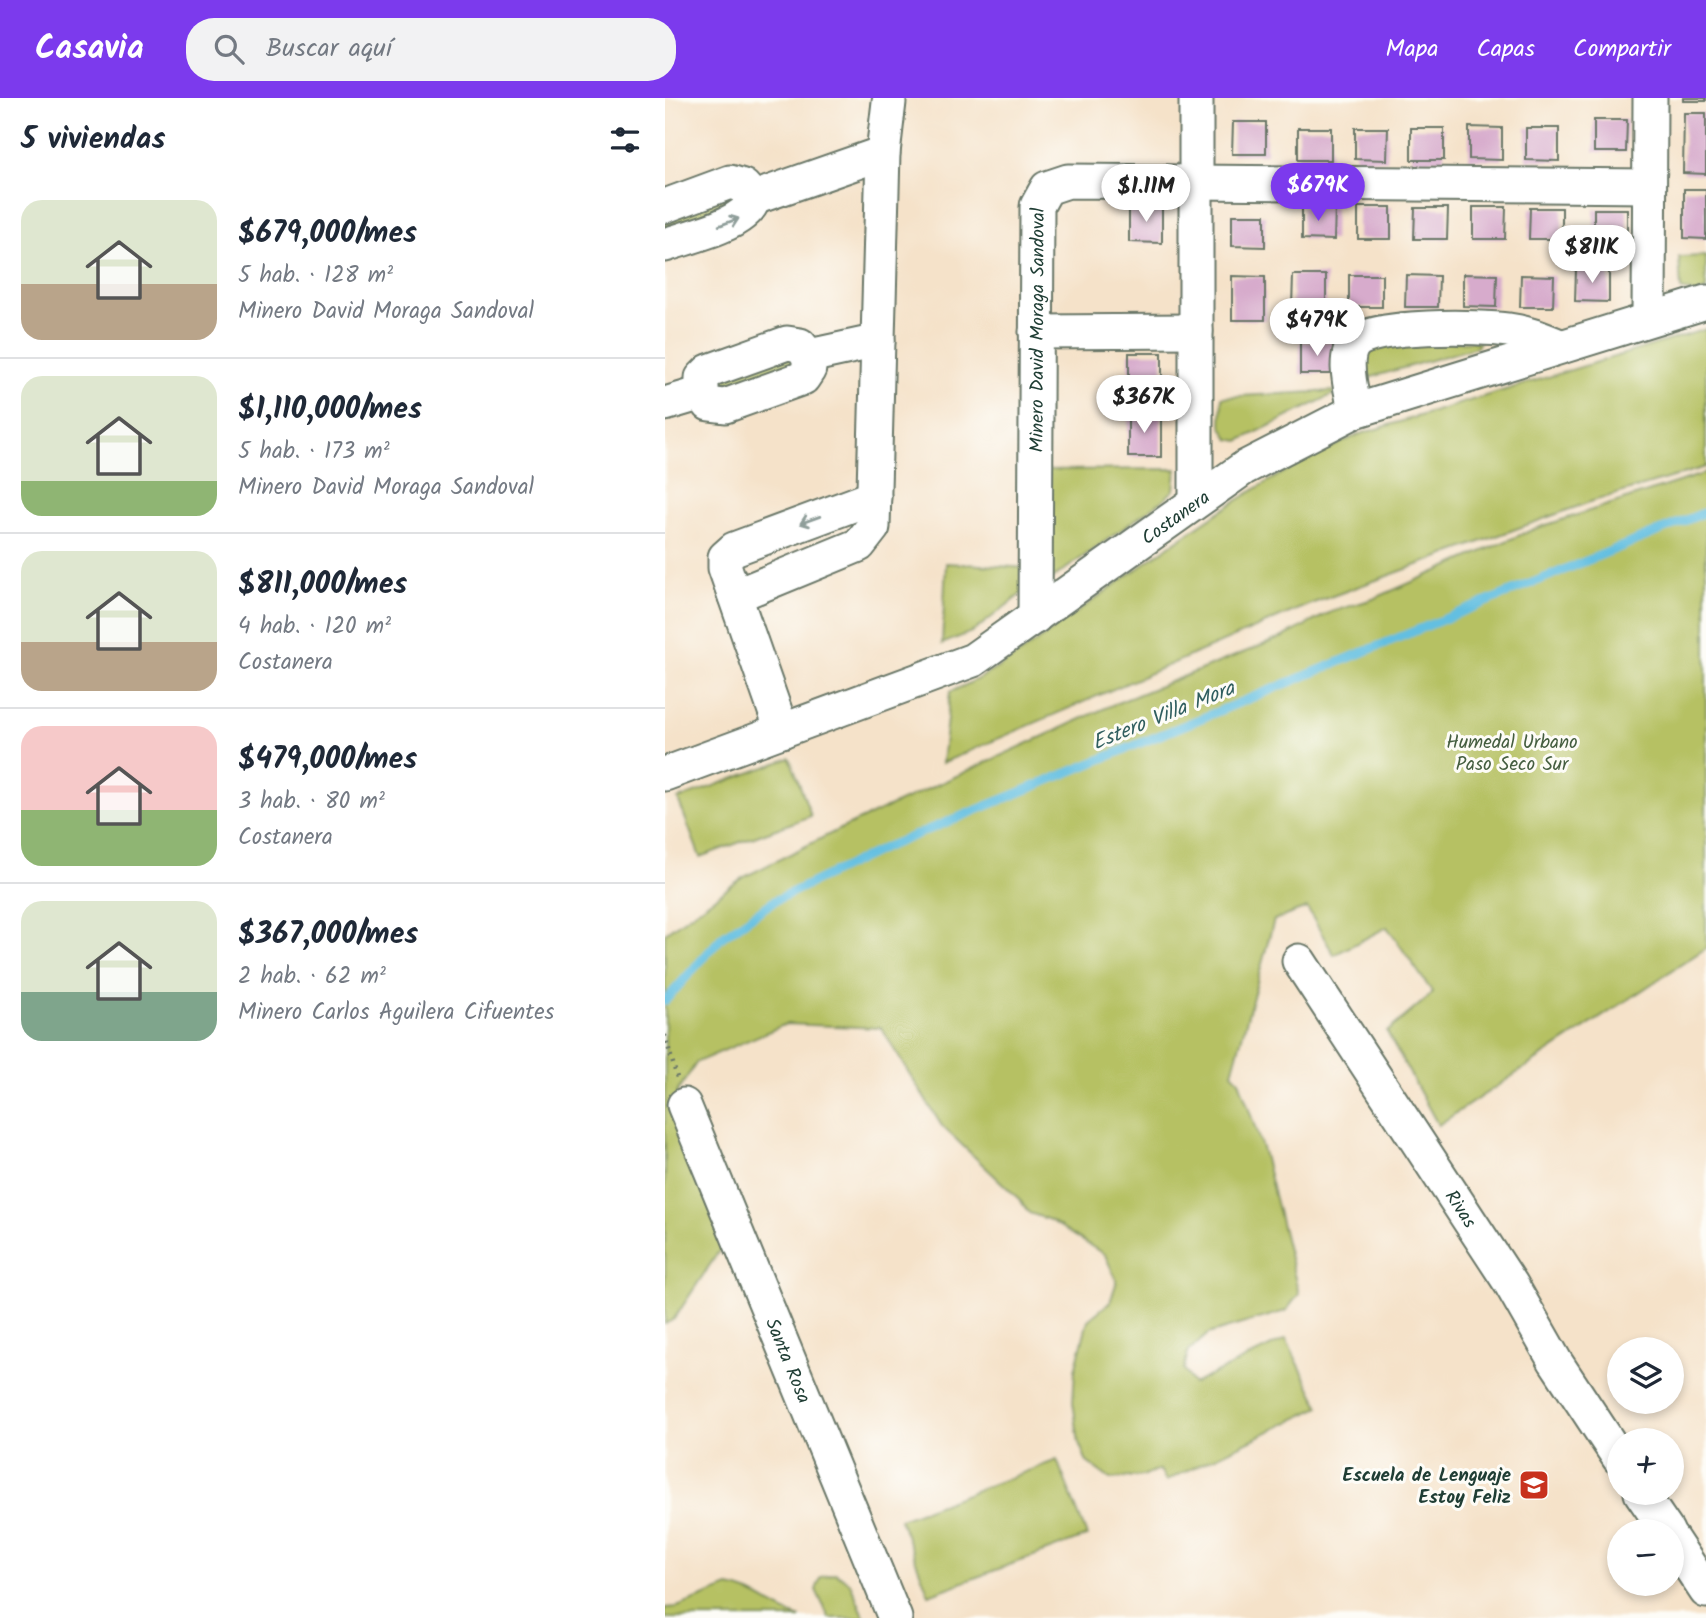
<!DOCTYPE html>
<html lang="es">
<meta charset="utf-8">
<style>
body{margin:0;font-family:Kalam,sans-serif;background:#f2f2f3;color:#1f2937;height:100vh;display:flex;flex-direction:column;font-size:26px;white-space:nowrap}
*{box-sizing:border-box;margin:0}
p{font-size:23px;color:#747a83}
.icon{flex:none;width:38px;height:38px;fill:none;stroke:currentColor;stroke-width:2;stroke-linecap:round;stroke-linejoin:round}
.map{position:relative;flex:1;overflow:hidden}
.drawer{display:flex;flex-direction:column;background:#fff;width:665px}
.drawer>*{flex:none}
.fabs{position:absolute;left:942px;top:1239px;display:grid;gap:14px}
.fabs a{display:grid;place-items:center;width:77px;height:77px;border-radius:50%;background:#fff;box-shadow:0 4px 10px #0003;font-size:35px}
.price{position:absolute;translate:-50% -60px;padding:0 16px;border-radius:24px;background:#fff;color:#222;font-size:23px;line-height:46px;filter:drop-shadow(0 2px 4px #0008)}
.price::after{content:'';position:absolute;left:50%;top:42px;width:21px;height:16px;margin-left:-10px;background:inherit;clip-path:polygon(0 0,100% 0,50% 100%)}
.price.active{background:#7c3aed;color:#fff}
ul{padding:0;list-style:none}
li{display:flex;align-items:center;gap:21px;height:175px;padding:0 21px}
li+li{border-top:2px solid #e0e1e3}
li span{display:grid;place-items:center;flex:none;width:196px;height:140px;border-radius:21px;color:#555}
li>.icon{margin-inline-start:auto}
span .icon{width:84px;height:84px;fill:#fffc;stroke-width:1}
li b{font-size:30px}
h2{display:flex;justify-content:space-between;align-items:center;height:84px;padding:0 21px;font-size:30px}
header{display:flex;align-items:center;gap:42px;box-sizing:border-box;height:98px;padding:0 35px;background:#7c3aed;color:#fff}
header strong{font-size:33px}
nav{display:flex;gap:38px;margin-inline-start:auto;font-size:24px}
.search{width:490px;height:63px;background:#f2f2f3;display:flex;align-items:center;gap:18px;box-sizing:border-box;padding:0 24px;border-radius:28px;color:#747a83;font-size:26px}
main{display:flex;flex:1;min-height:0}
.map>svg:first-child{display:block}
.green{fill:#b6c163;stroke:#6a7f4c;stroke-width:2}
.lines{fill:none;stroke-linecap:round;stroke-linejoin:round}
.stream{stroke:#64bfe1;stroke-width:9}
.building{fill:#d7abcc}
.street-casing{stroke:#6a7768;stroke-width:37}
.path{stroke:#6a7768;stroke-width:4.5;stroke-dasharray:2 5;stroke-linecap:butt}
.street{stroke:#fff;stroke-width:33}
.oneway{stroke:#8f9e9a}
.labels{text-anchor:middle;stroke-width:6;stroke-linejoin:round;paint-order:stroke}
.street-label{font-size:19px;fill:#1f3d34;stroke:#fdfcf7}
.park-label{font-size:19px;fill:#455e40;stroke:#fdfcf7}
.poi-label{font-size:19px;font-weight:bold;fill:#1f3d34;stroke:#fdfcf7;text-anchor:end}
.water-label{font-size:21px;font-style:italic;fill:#305e5f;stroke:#fdfcf7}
</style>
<header>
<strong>Casavia</strong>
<div class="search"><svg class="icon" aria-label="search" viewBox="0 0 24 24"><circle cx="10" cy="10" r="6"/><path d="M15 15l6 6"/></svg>Buscar aquí</div>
<nav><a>Mapa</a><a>Capas</a><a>Compartir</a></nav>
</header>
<main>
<section class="drawer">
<h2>5 viviendas<svg class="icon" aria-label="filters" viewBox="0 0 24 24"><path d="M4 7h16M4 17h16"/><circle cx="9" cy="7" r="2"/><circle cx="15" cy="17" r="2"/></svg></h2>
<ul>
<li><span style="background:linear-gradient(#dfe7d0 60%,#b9a48a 0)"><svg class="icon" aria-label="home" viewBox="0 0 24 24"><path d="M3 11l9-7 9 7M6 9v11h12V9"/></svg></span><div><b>$679,000/mes</b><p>5 hab. · 128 m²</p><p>Minero David Moraga Sandoval</p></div></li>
<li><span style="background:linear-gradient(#dfe7d0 75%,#8fb573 0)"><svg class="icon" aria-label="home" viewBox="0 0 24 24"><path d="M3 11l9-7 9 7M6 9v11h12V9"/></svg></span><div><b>$1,110,000/mes</b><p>5 hab. · 173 m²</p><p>Minero David Moraga Sandoval</p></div></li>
<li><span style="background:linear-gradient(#dfe7d0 65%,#b9a48a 0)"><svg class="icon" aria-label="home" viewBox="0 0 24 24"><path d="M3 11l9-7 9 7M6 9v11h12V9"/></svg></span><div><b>$811,000/mes</b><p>4 hab. · 120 m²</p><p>Costanera</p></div></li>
<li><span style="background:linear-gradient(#f6c9c9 60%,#8fb573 0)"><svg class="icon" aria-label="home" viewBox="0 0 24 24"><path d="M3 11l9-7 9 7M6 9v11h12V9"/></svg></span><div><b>$479,000/mes</b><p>3 hab. · 80 m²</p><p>Costanera</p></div></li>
<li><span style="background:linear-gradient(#dfe7d0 65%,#7fa58c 0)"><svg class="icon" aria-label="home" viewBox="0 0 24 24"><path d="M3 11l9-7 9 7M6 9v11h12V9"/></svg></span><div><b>$367,000/mes</b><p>2 hab. · 62 m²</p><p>Minero Carlos Aguilera Cifuentes</p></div></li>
</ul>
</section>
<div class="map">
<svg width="1041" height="1520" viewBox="0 0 1041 1520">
<rect width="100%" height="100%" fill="#fdfcf7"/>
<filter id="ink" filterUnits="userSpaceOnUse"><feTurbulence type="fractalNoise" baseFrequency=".0143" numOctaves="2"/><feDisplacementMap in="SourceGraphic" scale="14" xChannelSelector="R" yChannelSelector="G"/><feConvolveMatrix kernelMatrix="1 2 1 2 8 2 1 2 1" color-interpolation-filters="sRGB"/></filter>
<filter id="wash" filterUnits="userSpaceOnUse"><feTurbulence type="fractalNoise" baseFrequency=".00686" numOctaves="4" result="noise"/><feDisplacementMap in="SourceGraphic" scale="28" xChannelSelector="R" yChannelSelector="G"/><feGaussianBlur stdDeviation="1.57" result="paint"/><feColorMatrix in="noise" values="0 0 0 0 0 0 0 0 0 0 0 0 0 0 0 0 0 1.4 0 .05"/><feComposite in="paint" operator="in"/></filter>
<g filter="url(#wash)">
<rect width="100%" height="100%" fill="#f5e2c9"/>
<!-- green -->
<g class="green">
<path d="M71,91L79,107L0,136V117Z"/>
<path d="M1041,158V192L1030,196L1016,191L1014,159Z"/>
<path d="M1041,231V369L925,404L643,507L277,665L285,594C341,571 388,531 437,496C520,436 601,377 695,336Z"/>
<path d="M815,243L812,249L700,281L694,261L703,246Z"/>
<path d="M130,253L138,269L56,299L51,282Z"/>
<path d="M669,293V296L574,343L564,341L556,327L557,299Z"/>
<path d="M511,371L509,392L497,403L385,482L383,372Z"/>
<path d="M1041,375V850L773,1027L722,934L768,895L722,829L669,857L642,810L609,822L567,975L574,982L598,1053L634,1196L621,1213L543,1236L523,1254L519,1271L528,1286L621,1241L655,1309L501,1383L495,1372L477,1378L445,1381L422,1364L414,1345L408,1304L410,1272L423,1222L445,1204L452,1183L440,1157L385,1122L364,1115L354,1101L277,1028L216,930L121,926L32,964L12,994L19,1039L58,1147L9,1221L0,1226V835L77,780L173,732L447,607L618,539L666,514L708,501L869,431Z"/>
<path d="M281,465L364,470L360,493L309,533L277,546Z"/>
<path d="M125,660L146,718L35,759L13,701Z"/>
<path d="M392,1362L422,1438L264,1497L235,1421Z"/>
<path d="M171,1475L185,1485L200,1520H164L151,1492L156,1479Z"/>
<path d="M64,1489C93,1493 108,1512 136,1520H0V1510L12,1509Z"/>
</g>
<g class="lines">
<!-- stream -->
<path class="stream" d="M0,903L57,839L109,803L221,749L1041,414"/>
</g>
<g id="blocks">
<!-- building -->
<g class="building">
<rect x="1018" y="0" width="23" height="3"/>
<path d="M1019,15H1041V76L1018,75Z"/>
<path d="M929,22H962L961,54H929Z"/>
<path d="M568,24H601V56H567Z"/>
<path d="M804,29L837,30V62L804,61Z"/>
<rect x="633" y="30" width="33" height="32"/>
<path d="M690,30H723L722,62L690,61Z"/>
<rect x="746" y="30" width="33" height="32"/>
<path d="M861,30H894V63L861,62Z"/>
<path d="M1019,91H1041V141L1019,140Z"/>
<path d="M464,108H497V145L464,144Z"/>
<path d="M637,109H670L669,142L637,141Z"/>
<rect x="693" y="109" width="33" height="32"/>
<path d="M808,109H841L840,141H808Z"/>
<path d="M750,110H783L782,141H749Z"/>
<path d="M865,110H897V141H864Z"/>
<path d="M929,111H962V148L929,147Z"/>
<path d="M567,117H600V149L567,148Z"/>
<path d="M911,171H944V204L910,203Z"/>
<path d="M798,176L832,177L831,209L798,208Z"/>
<path d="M628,177H661V209H627Z"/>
<rect x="684" y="177" width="33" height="32"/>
<path d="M741,177L774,178L773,209H740Z"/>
<path d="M856,177L889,178L888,209H855Z"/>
<path d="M567,178L600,179V222H567Z"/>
<rect x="635" y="244" width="33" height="32"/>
<rect x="464" y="255" width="33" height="36"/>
<rect x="463" y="315" width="33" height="44"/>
</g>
</g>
</g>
<g filter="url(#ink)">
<use href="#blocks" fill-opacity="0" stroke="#6a7768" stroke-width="2"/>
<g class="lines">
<!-- street casing -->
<g class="street-casing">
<g id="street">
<path d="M89,100L218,55"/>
<path d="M0,108L65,84L78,88L89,100C82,127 25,138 0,147"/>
<path d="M984,220L985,0"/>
<path d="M371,234L531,233"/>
<path d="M122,245L135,247L144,258V271L138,280L60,308L44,306L37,295V280L44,273Z"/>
<path d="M144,258L213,243"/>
<path d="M0,306L37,295"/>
<path d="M690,313C687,294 676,260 690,245C706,226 817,228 843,232C861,234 878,241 895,248"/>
<path d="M531,402V0"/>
<path d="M70,498L194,447L208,429L218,55L224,4"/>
<path id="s1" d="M370,519L372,108L382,90L403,83L984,88"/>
<path d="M117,633L60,470V459L69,451L209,399"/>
<path id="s2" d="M0,676L308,562L579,370L690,313L1041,204"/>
<path id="s3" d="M634,863L846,1186L890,1263L954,1360"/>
<path id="s4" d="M19,1007L230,1520"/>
<path d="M976,1395L1002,1433"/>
<path d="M1006,1440L1041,1493"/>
</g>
</g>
<!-- path -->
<path class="path" d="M0,937L12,980"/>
<!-- street -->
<use href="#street" class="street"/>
</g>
<!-- one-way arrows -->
<defs><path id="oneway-shaft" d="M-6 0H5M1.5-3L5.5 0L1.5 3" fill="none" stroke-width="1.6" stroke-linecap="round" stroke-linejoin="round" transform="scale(1.75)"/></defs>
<g class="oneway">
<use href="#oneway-shaft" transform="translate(64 124) rotate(-20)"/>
<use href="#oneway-shaft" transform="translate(145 422) rotate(160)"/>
</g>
</g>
<!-- icons -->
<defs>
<g id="school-square" transform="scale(1.575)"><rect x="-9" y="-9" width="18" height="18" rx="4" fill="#c8321e" stroke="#fdfcf7"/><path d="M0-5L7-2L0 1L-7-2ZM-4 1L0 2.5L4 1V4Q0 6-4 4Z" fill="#fff"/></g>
</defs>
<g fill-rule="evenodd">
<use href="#school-square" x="869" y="1387"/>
</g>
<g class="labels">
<!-- street labels -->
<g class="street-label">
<text dy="7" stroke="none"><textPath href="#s1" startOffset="287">Minero David Moraga Sandoval</textPath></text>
<text dy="7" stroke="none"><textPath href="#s2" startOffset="576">Costanera</textPath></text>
<text dy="7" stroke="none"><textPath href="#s3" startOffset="296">Rivas</textPath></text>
<text dy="7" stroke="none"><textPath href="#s4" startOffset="276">Santa Rosa</textPath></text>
</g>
<!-- park labels -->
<g class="park-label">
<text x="847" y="650">Humedal Urbano<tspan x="847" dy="22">Paso Seco Sur</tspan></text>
</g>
<!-- poi labels -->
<g class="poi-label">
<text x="846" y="1383">Escuela de Lenguaje<tspan x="846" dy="22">Estoy Feliz</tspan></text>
</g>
<!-- water labels -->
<g class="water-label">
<text transform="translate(498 617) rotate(-22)" y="7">Estero Villa Mora</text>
</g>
</g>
</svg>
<div class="fabs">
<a><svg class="icon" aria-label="layers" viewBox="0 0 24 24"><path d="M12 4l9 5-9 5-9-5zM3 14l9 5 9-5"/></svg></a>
<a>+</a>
<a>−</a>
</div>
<b class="price active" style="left:653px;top:125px">$679K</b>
<b class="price" style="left:481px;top:126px">$1.11M</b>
<b class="price" style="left:927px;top:187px">$811K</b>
<b class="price" style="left:652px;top:260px">$479K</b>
<b class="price" style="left:479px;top:337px">$367K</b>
</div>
</main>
